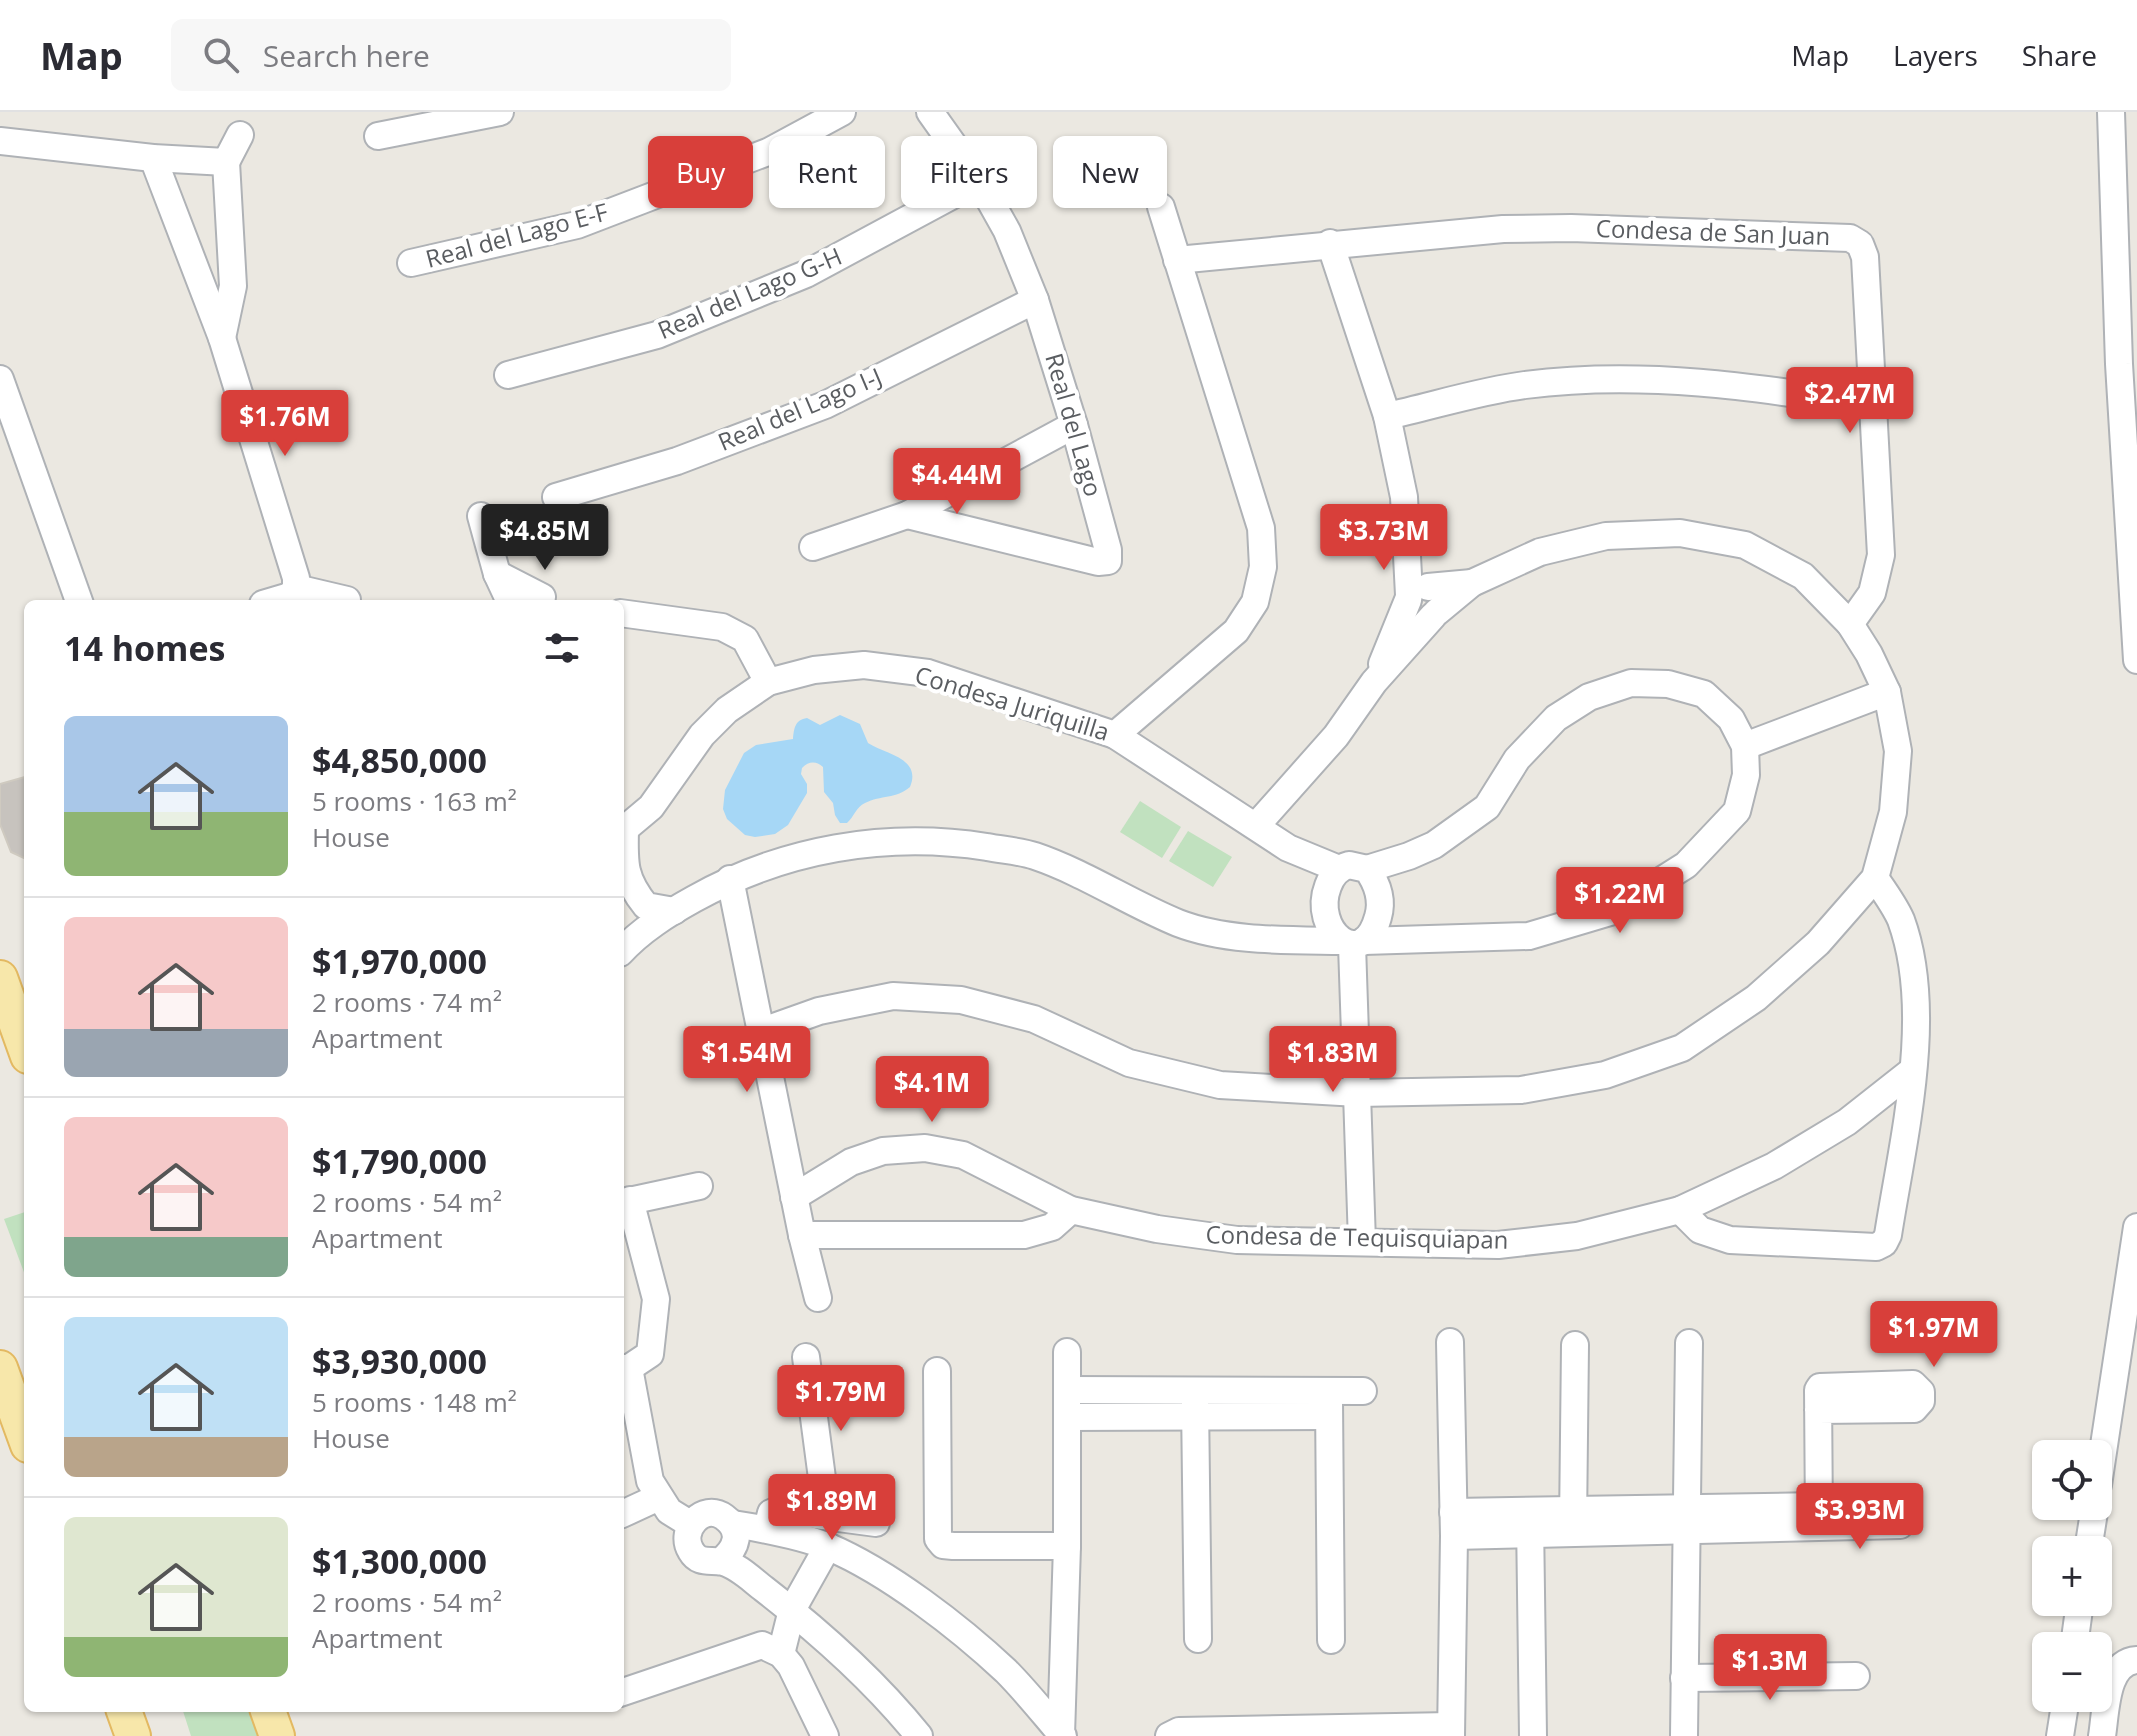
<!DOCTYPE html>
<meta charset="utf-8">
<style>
body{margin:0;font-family:"Open Sans",sans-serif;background:#f7f7f7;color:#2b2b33;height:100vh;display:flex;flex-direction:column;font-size:30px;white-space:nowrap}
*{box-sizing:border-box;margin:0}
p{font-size:26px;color:#7c7c81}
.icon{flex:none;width:44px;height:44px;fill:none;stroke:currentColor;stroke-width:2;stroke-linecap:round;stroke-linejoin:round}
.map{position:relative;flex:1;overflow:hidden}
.panel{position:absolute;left:24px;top:488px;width:600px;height:1112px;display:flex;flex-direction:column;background:#fff;border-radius:12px;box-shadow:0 2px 6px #0004}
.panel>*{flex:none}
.guide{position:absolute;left:648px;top:24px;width:760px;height:72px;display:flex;gap:16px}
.tools{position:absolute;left:2032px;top:1328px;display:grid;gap:16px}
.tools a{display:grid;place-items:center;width:80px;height:80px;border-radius:12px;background:#fff;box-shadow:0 2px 6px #0004;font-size:40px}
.price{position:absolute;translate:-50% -68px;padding:0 18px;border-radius:8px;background:#d83f3a;color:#fff;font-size:26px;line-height:52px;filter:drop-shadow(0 2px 4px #0008)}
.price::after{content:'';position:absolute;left:50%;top:48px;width:24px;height:18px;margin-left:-12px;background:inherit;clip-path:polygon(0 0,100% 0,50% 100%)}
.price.on{background:#222;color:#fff}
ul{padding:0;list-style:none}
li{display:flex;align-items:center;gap:24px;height:200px;padding:0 40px}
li+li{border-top:2px solid #e1e1e2}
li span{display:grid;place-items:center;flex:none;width:224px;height:160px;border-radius:12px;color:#555}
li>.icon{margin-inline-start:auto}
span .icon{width:96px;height:96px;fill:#fffc;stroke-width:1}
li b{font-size:34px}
h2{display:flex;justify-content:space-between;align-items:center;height:96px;padding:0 40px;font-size:34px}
.chip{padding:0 28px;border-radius:12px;background:#fff;box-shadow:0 2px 6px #0004;font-size:28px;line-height:72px}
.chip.on{background:#d83f3a;color:#fff}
header{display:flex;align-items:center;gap:48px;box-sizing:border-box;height:112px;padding:0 40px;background:#fff;border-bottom:2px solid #e1e1e2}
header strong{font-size:38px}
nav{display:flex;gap:44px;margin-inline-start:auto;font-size:28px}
.search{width:560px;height:72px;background:#f7f7f7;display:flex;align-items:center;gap:20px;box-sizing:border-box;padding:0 28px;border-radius:12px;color:#7c7c81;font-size:30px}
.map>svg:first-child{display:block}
.green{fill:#c1e1bf}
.water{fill:#a6d7f6}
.building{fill:#c7c3be;stroke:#cfcac0;stroke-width:2}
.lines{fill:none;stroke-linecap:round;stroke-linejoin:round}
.minor-casing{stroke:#afb2b6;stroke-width:30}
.major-casing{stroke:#e3b962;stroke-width:38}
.minor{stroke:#fff;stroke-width:26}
.major{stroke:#f7e7aa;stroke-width:34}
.labels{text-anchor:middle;stroke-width:8;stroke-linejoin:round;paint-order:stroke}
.street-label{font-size:24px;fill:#5a5d61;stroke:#fff}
</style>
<header>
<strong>Map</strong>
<div class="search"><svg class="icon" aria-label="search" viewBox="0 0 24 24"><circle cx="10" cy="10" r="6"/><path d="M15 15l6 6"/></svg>Search here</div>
<nav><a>Map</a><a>Layers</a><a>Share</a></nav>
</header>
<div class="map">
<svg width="2137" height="1624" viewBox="0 0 2137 1624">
<rect width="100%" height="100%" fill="#ebe8e1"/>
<!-- green -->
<g class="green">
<path d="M1140,689L1181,715L1162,746L1120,720Z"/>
<path d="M1188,719L1232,745L1213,775L1169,749Z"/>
<path d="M28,1099V1171L4,1107Z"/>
<path d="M182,1596H267L277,1624H191Z"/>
</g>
<!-- water -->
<path class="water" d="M840,603L860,612L868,631C885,642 922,646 910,675C896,687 881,683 865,691C856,695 854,705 847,711H840L835,703L833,691L824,680L823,655C816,649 809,649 802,656L801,662L807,672V681L788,713L775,722L755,725L745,723L727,707L723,697L725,678L744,641L756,633L793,627C794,616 795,608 807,606L820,613Z"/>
<!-- building -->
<path class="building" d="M28,664V748L11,740L0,712V672Z"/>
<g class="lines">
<!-- minor casing -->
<g class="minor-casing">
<g id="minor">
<path d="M2111,0L2119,252L2137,548"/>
<path d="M378,24L500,0"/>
<path d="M0,29L153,46L226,50"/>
<path d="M153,46L222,226L296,466V476"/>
<path d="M226,50L240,23"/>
<path d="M1330,131L1387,304L1404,385L1409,483"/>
<path d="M1177,148L1503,117L1571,116L1850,126L1860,132L1865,145L1881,443L1872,481L1850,512"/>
<path d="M411,151L577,113L770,39L842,0"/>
<path d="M222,226L233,174L226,50"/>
<path d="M508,263L657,223L806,162L979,69"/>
<path d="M0,267L80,492"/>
<path d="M1387,304C1433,294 1479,279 1525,273C1642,258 1757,275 1873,293"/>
<path d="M556,385L677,349L825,293L1035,188"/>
<path d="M907,403L1098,450L1108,449V438L1074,313L1035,188L1007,119L979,69L930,0"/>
<path d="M481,404L497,462L511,492"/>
<path d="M813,435L907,403L1074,313"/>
<path d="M497,462L542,485"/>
<path d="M1428,475L1472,471"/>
<path d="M296,476L347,488"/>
<path d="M263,492L290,484L296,476"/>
<path d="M620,501L722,515L745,527L768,570"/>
<path d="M1382,552L1408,488"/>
<path d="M1115,623L1236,519L1255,490L1263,455L1261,416L1161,95"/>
<path d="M1745,634L1887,580"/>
<path d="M1256,714L1336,624L1374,570L1433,504"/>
<path d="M625,718C624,752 624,767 646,794L674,799"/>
<path d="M620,721L651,695L702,623L727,598L768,570L814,558L864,553L928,561L1115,623L1288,736L1339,757"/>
<path d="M1349,753L1367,757C1377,771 1383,788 1378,805C1362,862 1311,818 1328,774C1332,763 1338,756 1349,753Z"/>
<path d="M730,767L802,1123L818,1186"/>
<path d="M1364,829L1529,824L1613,799L1686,753L1737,699L1746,663L1745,634L1731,607L1704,582L1668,572L1631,571L1589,585L1556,606L1517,647L1487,695L1434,733L1409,744L1367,757"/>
<path d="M1352,833L1362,1130"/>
<path d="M620,841C641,818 667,802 694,787C783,737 886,719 987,735C1002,738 1020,739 1035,744C1085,761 1129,791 1178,811C1227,830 1289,828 1341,829"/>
<path d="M760,920L819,899L893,884L961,888L1034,907L1129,951L1220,973L1358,981L1521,978L1605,963L1682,936L1756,886L1818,831L1875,766L1893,700L1898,639L1887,580L1869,542L1850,512L1803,464L1745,433L1680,421L1606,424L1540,440L1472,471L1437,500"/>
<path d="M794,1085L851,1050L883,1039L925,1036L963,1043L1071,1098L1157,1117L1237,1128L1498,1133L1577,1124L1680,1098L1774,1054L1847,1010L1913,958"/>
<path d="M620,1091L699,1074"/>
<path d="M1680,1098L1700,1118L1730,1128L1876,1135L1884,1131L1888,1123C1903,1027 1935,901 1901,808C1895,794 1884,779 1875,766"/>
<path d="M802,1123H1024L1052,1115L1071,1098"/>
<path d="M1450,1230L1454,1424L1451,1624"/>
<path d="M806,1245L827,1404"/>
<path d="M620,1256H629L650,1242L656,1187L630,1088"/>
<path d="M629,1256L650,1369L669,1399L690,1412"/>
<path d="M937,1259L938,1427L943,1433L953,1434H1067"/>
<path d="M1068,1278L1363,1279"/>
<path d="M1329,1288L1331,1528"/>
<path d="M1195,1290L1198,1527"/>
<path d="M1818,1298L1914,1297L1921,1289V1280L1913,1272L1820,1275L1818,1278L1819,1412"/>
<path d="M1067,1305L1329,1304"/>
<path d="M2098,1373L2137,1115"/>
<path d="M1453,1400L1819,1394"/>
<path d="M620,1403L659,1385"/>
<path d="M1530,1408L1533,1624"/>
<path d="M733,1412C765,1417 799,1423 829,1435C888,1460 959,1515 1006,1559C1026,1579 1044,1602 1063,1624"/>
<path d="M1573,1413L1575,1233"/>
<path d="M767,1417L771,1401L778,1398L876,1411"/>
<path d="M1454,1424L1900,1413"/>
<path d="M2088,1438L2095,1394"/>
<path d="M721,1449C737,1436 743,1419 724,1405C703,1390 678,1418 691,1439C699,1453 711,1447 723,1450C738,1454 751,1467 764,1477C821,1521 874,1568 919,1624"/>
<path d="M2074,1534L2080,1490"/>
<path d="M781,1542L792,1498L828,1434"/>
<path d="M1684,1566L1856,1564"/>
<path d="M620,1581L762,1533L781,1542L791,1554L825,1624"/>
<path d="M1061,1623L1067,1434V1240"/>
<path d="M1169,1624L1179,1619L1451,1614"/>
<path d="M1684,1624L1689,1231"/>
<path d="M2060,1624L2066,1586"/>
<path d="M2102,1624C2106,1600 2105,1550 2137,1548"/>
</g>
</g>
<!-- major casing -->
<g class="major-casing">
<g id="major">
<path d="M0,866L28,944"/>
<path d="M0,1256L28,1333"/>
<path d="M123,1596L133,1624"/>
<path d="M267,1596L277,1624"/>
</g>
</g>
<!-- minor -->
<use href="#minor" class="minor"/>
<!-- major -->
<use href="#major" class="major"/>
</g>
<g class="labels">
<!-- street labels -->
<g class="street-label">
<text transform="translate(1713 121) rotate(2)" y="8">Condesa de San Juan</text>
<text transform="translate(517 124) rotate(-15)" y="8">Real del Lago E-F</text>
<text transform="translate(750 182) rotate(-23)" y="8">Real del Lago G-H</text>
<text transform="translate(800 298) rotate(-23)" y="8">Real del Lago I-J</text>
<text transform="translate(1073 313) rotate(74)" y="8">Real del Lago</text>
<text transform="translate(1012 592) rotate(17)" y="8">Condesa Juriquilla</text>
<text transform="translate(1357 1126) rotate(1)" y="8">Condesa de Tequisquiapan</text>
</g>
</g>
</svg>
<div class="tools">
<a><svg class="icon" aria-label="locate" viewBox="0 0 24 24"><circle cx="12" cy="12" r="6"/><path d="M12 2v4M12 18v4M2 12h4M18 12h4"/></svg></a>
<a>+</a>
<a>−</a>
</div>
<b class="price" style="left:1850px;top:323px">$2.47M</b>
<b class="price" style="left:285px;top:346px">$1.76M</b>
<b class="price" style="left:957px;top:404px">$4.44M</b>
<b class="price on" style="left:545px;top:460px">$4.85M</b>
<b class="price" style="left:1384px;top:460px">$3.73M</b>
<b class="price" style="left:1620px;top:823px">$1.22M</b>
<b class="price" style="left:747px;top:982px">$1.54M</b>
<b class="price" style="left:1333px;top:982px">$1.83M</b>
<b class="price" style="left:932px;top:1012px">$4.1M</b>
<b class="price" style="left:1934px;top:1257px">$1.97M</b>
<b class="price" style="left:841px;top:1321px">$1.79M</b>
<b class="price" style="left:832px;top:1430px">$1.89M</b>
<b class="price" style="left:1860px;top:1439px">$3.93M</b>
<b class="price" style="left:1770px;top:1590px">$1.3M</b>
<div class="guide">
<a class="chip on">Buy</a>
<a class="chip">Rent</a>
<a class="chip">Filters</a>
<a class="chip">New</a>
</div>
<section class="panel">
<h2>14 homes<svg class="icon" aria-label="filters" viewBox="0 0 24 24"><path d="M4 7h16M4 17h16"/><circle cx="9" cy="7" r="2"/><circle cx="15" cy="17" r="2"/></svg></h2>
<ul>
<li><span style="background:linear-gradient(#a9c7e8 60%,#8fb573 0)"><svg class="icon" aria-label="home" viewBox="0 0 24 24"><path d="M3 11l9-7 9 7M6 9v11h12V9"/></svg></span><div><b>$4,850,000</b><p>5 rooms · 163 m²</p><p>House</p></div></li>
<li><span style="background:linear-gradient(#f6c9c9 70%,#9aa5b1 0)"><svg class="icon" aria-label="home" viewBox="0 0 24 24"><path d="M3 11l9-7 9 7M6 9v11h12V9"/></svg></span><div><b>$1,970,000</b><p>2 rooms · 74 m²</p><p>Apartment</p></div></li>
<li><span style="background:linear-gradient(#f6c9c9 75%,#7fa58c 0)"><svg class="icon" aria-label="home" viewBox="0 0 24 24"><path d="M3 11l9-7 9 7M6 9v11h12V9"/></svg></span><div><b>$1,790,000</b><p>2 rooms · 54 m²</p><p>Apartment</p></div></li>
<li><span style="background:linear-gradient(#bfe0f5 75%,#b9a48a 0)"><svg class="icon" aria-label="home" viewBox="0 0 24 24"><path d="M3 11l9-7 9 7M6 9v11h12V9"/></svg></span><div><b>$3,930,000</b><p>5 rooms · 148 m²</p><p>House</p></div></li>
<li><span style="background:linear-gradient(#dfe7d0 75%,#8fb573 0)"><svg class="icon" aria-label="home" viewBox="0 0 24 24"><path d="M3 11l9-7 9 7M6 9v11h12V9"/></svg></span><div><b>$1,300,000</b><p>2 rooms · 54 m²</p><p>Apartment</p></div></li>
</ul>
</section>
</div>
